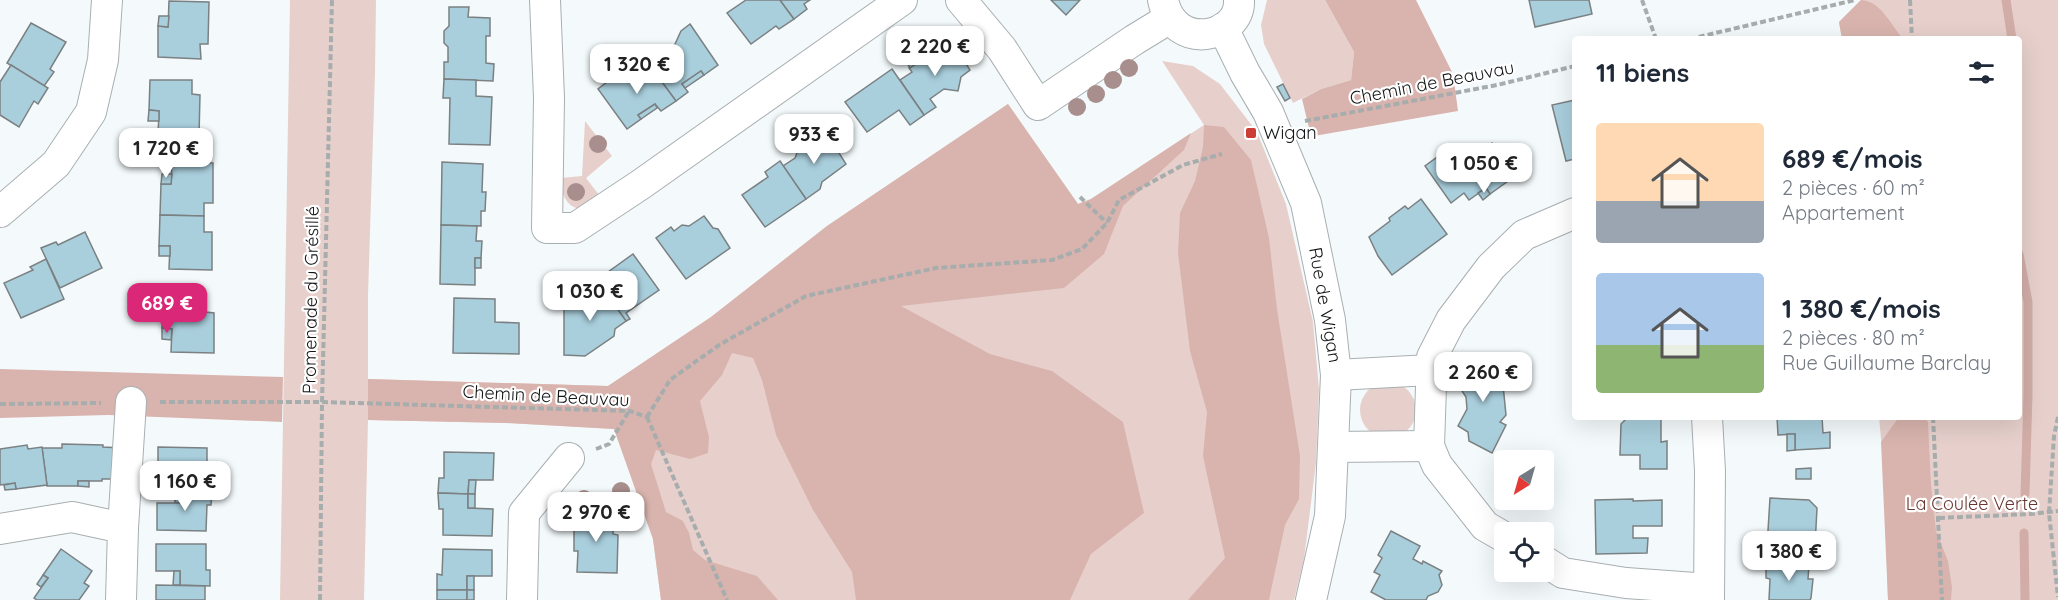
<!DOCTYPE html>
<html lang="fr">
<meta charset="utf-8">
<style>
body{margin:0;font-family:Quicksand,sans-serif;background:#f2f2f3;color:#1f2937;height:100vh;display:flex;flex-direction:column;font-size:22px;white-space:nowrap}
*{box-sizing:border-box;margin:0}
p{font-size:20px;color:#747a83}
.icon{flex:none;width:33px;height:33px;fill:none;stroke:currentColor;stroke-width:2;stroke-linecap:round;stroke-linejoin:round}
.map{position:relative;flex:1;overflow:hidden}
.details{position:absolute;left:1572px;top:36px;width:450px;height:384px;display:flex;flex-direction:column;background:#fff;border-radius:6px;box-shadow:0 6px 24px #0002}
.details>*{flex:none}
.needle{width:39px;rotate:217deg}
.buttons{position:absolute;left:1494px;top:450px;display:grid;gap:12px}
.buttons a{display:grid;place-items:center;width:60px;height:60px;border-radius:6px;background:#fff;box-shadow:0 6px 24px #0002;font-size:30px}
.price{position:absolute;translate:-50% -51px;padding:0 14px;border-radius:12px;background:#fff;color:#222;font-size:20px;line-height:39px;filter:drop-shadow(0 2px 3px #0008)}
.price::after{content:'';position:absolute;left:50%;top:36px;width:18px;height:14px;margin-left:-9px;background:inherit;clip-path:polygon(0 0,100% 0,50% 100%)}
.price.selected{background:#db2777;color:#fff}
ul{padding:0;list-style:none}
li{display:flex;align-items:center;gap:18px;height:150px;padding:0 24px}
li span{display:grid;place-items:center;flex:none;width:168px;height:120px;border-radius:6px;color:#555}
li>.icon{margin-inline-start:auto}
span .icon{width:72px;height:72px;fill:#fffc;stroke-width:1}
li b{font-size:26px}
h2{display:flex;justify-content:space-between;align-items:center;height:72px;padding:0 24px;font-size:26px}
.map>svg:first-child{display:block}
.green{fill:#e7d0cc}
.forest{fill:#d9b4ae}
.lines{fill:none;stroke-linecap:round;stroke-linejoin:round}
.stream{stroke:#d2ada8;stroke-width:9}
.building{fill:#a9cedc;stroke:#7b8082;stroke-width:1.5}
.minor-casing{stroke:#a9afb1;stroke-width:32}
.path{stroke:#a7acad;stroke-width:4;stroke-dasharray:6 3;stroke-linecap:butt}
.minor{stroke:#fff;stroke-width:30}
.tree{fill:#a88e8c}
.poi-dot{fill:#cc3e35;stroke:#fff;stroke-width:2}
.labels{text-anchor:middle;stroke-width:4.5;stroke-linejoin:round;paint-order:stroke}
.street-label{font-size:18px;fill:#121415;stroke:#fff}
.poi-label{font-size:18px;fill:#121415;stroke:#fff;text-anchor:start}
.park-label{font-size:18px;fill:#693630;stroke:#fff}
</style>
<div class="map">
<svg width="2058" height="600" viewBox="0 0 2058 600">
<rect width="100%" height="100%" fill="#f4fafc"/>
<!-- green -->
<g class="green">
<path d="M290,0H376L375,74L368,296V379L608,386L711,317L827,226L1008,104L1078,204L1091,199L1204,125L1162,61L1193,66L1220,84L1257,132L1286,204L1313,322L1319,389L1316,463L1304,559L1294,600H661L653,539L614,429L506,423L368,420L364,600H280Z"/>
<path d="M1267,0H1325L1354,52L1351,80L1321,89L1293,103L1264,44L1261,25Z"/>
<path d="M1861,0H2058V600H1888L1884,472L1879,417H2019V39H1842L1839,22Z"/>
<path d="M585,121L612,156L586,178L603,200C598,202 590,208 585,209C565,210 561,191 560,178L582,176Z"/>
<circle cx="1388" cy="410" r="28"/>
</g>
<!-- forest -->
<g class="forest">
<path d="M1325,0H1416L1453,74L1458,111L1314,136L1309,128L1302,99L1321,89L1351,80L1354,52Z"/>
<path d="M1861,0C1881,1 1891,25 1903,39H1842L1839,22Z"/>
<path d="M1008,104L1078,204L1091,199L1191,133L1184,150L1123,206L1104,254L1064,288L901,306L990,354L1052,371L1123,422L1144,513L1091,554L1070,600H856L852,572L813,510L776,435L762,380L753,358L732,353L722,375L700,401L709,437L708,453L690,459L656,450L651,464L666,512L683,521L689,533L693,550L705,560L757,576L778,600H661L653,539L614,429L506,423L368,420V379L608,386L711,317L827,226Z"/>
<path d="M1204,125L1224,127L1251,160L1258,190L1269,238L1277,309L1300,456L1299,499L1285,525L1269,600H1188L1225,558L1203,456L1207,412L1190,351L1178,253L1180,213L1195,181L1203,147Z"/>
<path d="M0,369L283,377L282,422L108,415L0,418Z"/>
<path d="M1899,417H1924L1928,422L1931,484L1936,531L1948,561L1952,587L1951,600H1888L1881,442Z"/>
</g>
<g class="lines">
<!-- stream -->
<g class="stream">
<path d="M2006,0L2012,39"/>
<path d="M2019,254L2028,302V395L2025,494"/>
<path d="M2024,533L2025,600"/>
</g>
</g>
<!-- building -->
<g class="building">
<path d="M746,0H780L794,19L779,29L776,26L751,44L727,13Z"/>
<path d="M780,0H810L804,4L807,9L794,19Z"/>
<path d="M1051,0H1080L1066,15Z"/>
<path d="M1529,0H1589L1592,14L1535,27Z"/>
<path d="M169,1L209,2L208,44H200L201,59L158,57V26L168,27Z"/>
<path d="M449,7H469L468,17L490,18V36H486V63L494,64L493,81L444,79V62H448V47L444,43V31L449,26Z"/>
<path d="M159,16H169L168,27L158,26Z"/>
<path d="M31,23L66,42L50,69L54,72L44,86L7,63Z"/>
<path d="M690,24L718,65L704,75L701,71L682,84L688,92L676,101L648,63L675,44L681,31Z"/>
<path d="M946,48L957,49L970,70L961,77L958,91L944,89L930,99L936,107L924,115L900,80L912,72L909,68L920,61L921,57H926L930,55L932,57Z"/>
<path d="M914,49L920,61L910,68L903,56Z"/>
<path d="M648,63L676,101L661,111L655,104L638,115L641,119L627,129L598,89L607,82L623,80Z"/>
<path d="M11,65L48,88L38,104L34,101L19,127L0,115V82Z"/>
<path d="M892,69L924,115L910,125L899,110L867,132L845,102Z"/>
<path d="M701,71L704,75L685,88L682,84Z"/>
<path d="M444,79L476,80V96L492,97L490,145L449,144L450,98H443Z"/>
<path d="M150,80H192V94L200,95L199,136L158,135L159,111L149,110Z"/>
<path d="M1283,84L1290,98L1285,101L1277,87Z"/>
<path d="M1575,100V159L1566,161L1552,105Z"/>
<path d="M655,104L657,108L641,119L638,115Z"/>
<path d="M149,110L159,111V121H148Z"/>
<path d="M827,134L846,164L822,182L820,189L806,199L783,166L795,158L802,140L813,144Z"/>
<path d="M1492,143L1515,176L1490,194L1486,188L1469,200L1464,193L1451,203L1425,166L1451,147L1457,155L1470,146L1477,155Z"/>
<path d="M780,161L806,199L765,227L742,195L768,177L765,172Z"/>
<path d="M172,162L213,163V203H204V216L160,215L161,184H171Z"/>
<path d="M442,162L483,164L482,192H486L485,211H481V226L441,225Z"/>
<path d="M162,174H172L171,184H161Z"/>
<path d="M1486,188L1490,194L1483,200L1478,193Z"/>
<path d="M1421,199L1447,234L1392,275L1378,256L1369,237L1390,221L1389,218L1405,206L1408,209Z"/>
<path d="M160,215L204,216V232H212V270L169,269L170,246H159Z"/>
<path d="M704,216L713,228L718,229L730,248L686,279L656,238L671,227L674,231L682,225L689,226Z"/>
<path d="M441,225L477,226L476,241H482L481,258H475V285L440,284Z"/>
<path d="M85,232L102,268L60,288L41,248L56,242L58,245Z"/>
<rect x="159" y="246" width="11" height="10"/>
<path d="M633,254L659,290L626,313L630,319L626,321L597,280Z"/>
<rect x="475" y="258" width="6" height="10"/>
<path d="M46,259L64,299L21,318L4,283L33,270L30,267Z"/>
<path d="M597,280L626,321L615,329L614,336L585,356L564,355V308L589,291L586,287Z"/>
<path d="M163,297L206,298V312L214,313V353L171,352L172,329L162,328Z"/>
<path d="M454,298L495,299V322L519,323V354L453,353Z"/>
<path d="M162,328L172,329L171,340L162,339Z"/>
<path d="M1489,353L1504,376L1498,380L1503,385L1506,415L1500,422L1506,425L1492,453L1469,441L1468,432L1458,426L1467,409L1466,397L1455,380L1465,374L1464,369Z"/>
<path d="M1628,417H1661V442L1667,441V469H1640V455H1620L1621,424Z"/>
<path d="M1777,417H1822L1823,433L1830,432V448L1795,450V434L1778,435Z"/>
<path d="M1787,434H1795V450L1787,451Z"/>
<path d="M62,444L103,445V447L122,448L121,479H102V481H78V486H47L42,448H62Z"/>
<path d="M27,445L28,449L42,447L47,485L16,489L15,483L0,485V449Z"/>
<path d="M158,447L207,448V474H212V489H182V475H158Z"/>
<path d="M444,452L494,453L493,480H469L468,494L438,493L439,478H444Z"/>
<path d="M1811,468V479H1796V469Z"/>
<path d="M175,474L182,475V489H175Z"/>
<path d="M469,480H476L475,494H468Z"/>
<path d="M78,481H89V487L78,486Z"/>
<path d="M15,483L16,489L5,490L4,485Z"/>
<rect x="175" y="489" width="7" height="14"/>
<path d="M182,489H212L211,505H207L206,531L157,530V503H182Z"/>
<path d="M438,493L468,494V508L493,509L492,536L443,535V509H439Z"/>
<rect x="468" y="494" width="7" height="14"/>
<path d="M1770,498L1809,500L1817,508L1814,565L1766,563Z"/>
<path d="M1633,499V501L1662,500V526H1633V538H1648L1647,553L1596,554L1595,500Z"/>
<path d="M634,501V517H621V505Z"/>
<path d="M613,508V534L618,535L617,573L577,572L578,551H574V519Z"/>
<path d="M1391,531L1420,546L1413,559L1422,564L1423,561L1442,571L1439,575L1442,585L1438,592L1428,596L1426,600H1386L1371,592L1380,575L1374,572L1382,558L1378,555Z"/>
<path d="M156,544H206V570H210V586L180,585V571H156Z"/>
<path d="M61,549L92,571L84,583L89,586L79,600H37L34,598L48,578L43,575Z"/>
<path d="M443,549L492,550V576H467V590H437V574L442,575Z"/>
<path d="M1766,563L1809,565L1808,579H1813L1811,598L1810,600H1769L1770,579L1766,578Z"/>
<path d="M174,571H180V585H173Z"/>
<path d="M43,575L48,578L41,587L37,584Z"/>
<rect x="467" y="576" width="7" height="14"/>
<path d="M156,585L205,586V600H156Z"/>
<rect x="437" y="590" width="30" height="10"/>
<rect x="467" y="590" width="7" height="10"/>
</g>
<g class="lines">
<!-- minor casing -->
<g class="minor-casing">
<g id="minor">
<path d="M545,0L549,98L547,228H575L640,185L902,0"/>
<path d="M961,0L1002,49L1038,105L1134,40L1170,18"/>
<path d="M1163,0C1174,53 1241,38 1239,0"/>
<path d="M1223,28L1245,73L1268,112L1306,203L1330,320L1336,375L1330,516L1311,600"/>
<path d="M0,212L56,164L91,112L103,60L107,0"/>
<path d="M1336,375L1430,370"/>
<path d="M1707,417L1710,471L1709,600"/>
<path d="M1333,447L1429,446"/>
<path d="M123,528L131,402"/>
<path d="M0,529L72,517L123,528L121,600"/>
<path d="M1504,537L1485,526L1437,465L1429,446L1432,357L1451,320L1491,267L1524,235L1575,213"/>
<path d="M1544,561L1563,573L1626,583L1709,589"/>
<path d="M522,600L524,513L569,458"/>
</g>
</g>
<!-- path -->
<g class="path">
<path d="M1642,0L1656,39"/>
<path d="M1910,0L1912,39"/>
<path d="M1690,39L1855,0"/>
<path d="M1305,121L1497,85L1575,66"/>
<path d="M1080,197L1107,223"/>
<path d="M160,402H322L630,411L647,417"/>
<path d="M0,404L101,403"/>
<path d="M647,417L670,380L719,345L806,296L936,268L1052,260L1082,249L1107,223L1119,200L1183,165L1222,154"/>
<path d="M647,417L727,600"/>
<path d="M1933,417L1942,600"/>
<path d="M2058,417L2054,436L2049,513L2058,597"/>
<path d="M596,449L609,444L629,411"/>
<path d="M1939,518L2031,514L2058,511"/>
<path d="M320,600L322,402L332,0"/>
</g>
<!-- minor -->
<use href="#minor" class="minor"/>
</g>
<!-- trees -->
<g class="tree">
<circle cx="1129" cy="68" r="9"/>
<circle cx="1113" cy="80" r="9"/>
<circle cx="1096" cy="94" r="9"/>
<circle cx="1077" cy="107" r="9"/>
<circle cx="598" cy="144" r="9"/>
<circle cx="576" cy="192" r="9"/>
<circle cx="621" cy="491" r="9"/>
<circle cx="584" cy="499" r="9"/>
<circle cx="559" cy="509" r="9"/>
</g>
<!-- markers -->
<rect class="poi-dot" x="1245" y="127" width="12" height="12" rx="3"/>
<g class="labels">
<!-- street labels -->
<g class="street-label">
<text transform="translate(1432 83) rotate(-11)" y="6">Chemin de Beauvau</text>
<text transform="translate(311 300) rotate(-89)" y="6">Promenade du Grésillé</text>
<text transform="translate(1325 305) rotate(80)" y="6">Rue de Wigan</text>
<text transform="translate(546 396) rotate(3)" y="6">Chemin de Beauvau</text>
</g>
<!-- poi labels -->
<g class="poi-label">
<text x="1263" y="139">Wigan</text>
</g>
<!-- park labels -->
<g class="park-label">
<text x="1972" y="510">La Coulée Verte</text>
</g>
</g>
</svg>
<div class="buttons">
<a><svg class="needle" viewBox="-14 -14 28 28"><path d="M0-13l5 13h-10z" fill="#e53935"/><path d="M0 13l5-13h-10z" fill="#747a83"/></svg></a>
<a><svg class="icon" aria-label="locate" viewBox="0 0 24 24"><circle cx="12" cy="12" r="6"/><path d="M12 2v4M12 18v4M2 12h4M18 12h4"/></svg></a>
</div>
<b class="price" style="left:935px;top:77px">2 220 €</b>
<b class="price" style="left:637px;top:95px">1 320 €</b>
<b class="price" style="left:814px;top:165px">933 €</b>
<b class="price" style="left:166px;top:179px">1 720 €</b>
<b class="price" style="left:1484px;top:194px">1 050 €</b>
<b class="price" style="left:590px;top:322px">1 030 €</b>
<b class="price selected" style="left:167px;top:334px">689 €</b>
<b class="price" style="left:1483px;top:403px">2 260 €</b>
<b class="price" style="left:185px;top:512px">1 160 €</b>
<b class="price" style="left:596px;top:543px">2 970 €</b>
<b class="price" style="left:1789px;top:582px">1 380 €</b>
<section class="details">
<h2>11 biens<svg class="icon" aria-label="filters" viewBox="0 0 24 24"><path d="M4 7h16M4 17h16"/><circle cx="9" cy="7" r="2"/><circle cx="15" cy="17" r="2"/></svg></h2>
<ul>
<li><span style="background:linear-gradient(#ffd9b3 65%,#9aa5b1 0)"><svg class="icon" aria-label="home" viewBox="0 0 24 24"><path d="M3 11l9-7 9 7M6 9v11h12V9"/></svg></span><div><b>689 €/mois</b><p>2 pièces · 60 m²</p><p>Appartement</p></div></li>
<li><span style="background:linear-gradient(#a9c7e8 60%,#8fb573 0)"><svg class="icon" aria-label="home" viewBox="0 0 24 24"><path d="M3 11l9-7 9 7M6 9v11h12V9"/></svg></span><div><b>1 380 €/mois</b><p>2 pièces · 80 m²</p><p>Rue Guillaume Barclay</p></div></li>
</ul>
</section>
</div>
